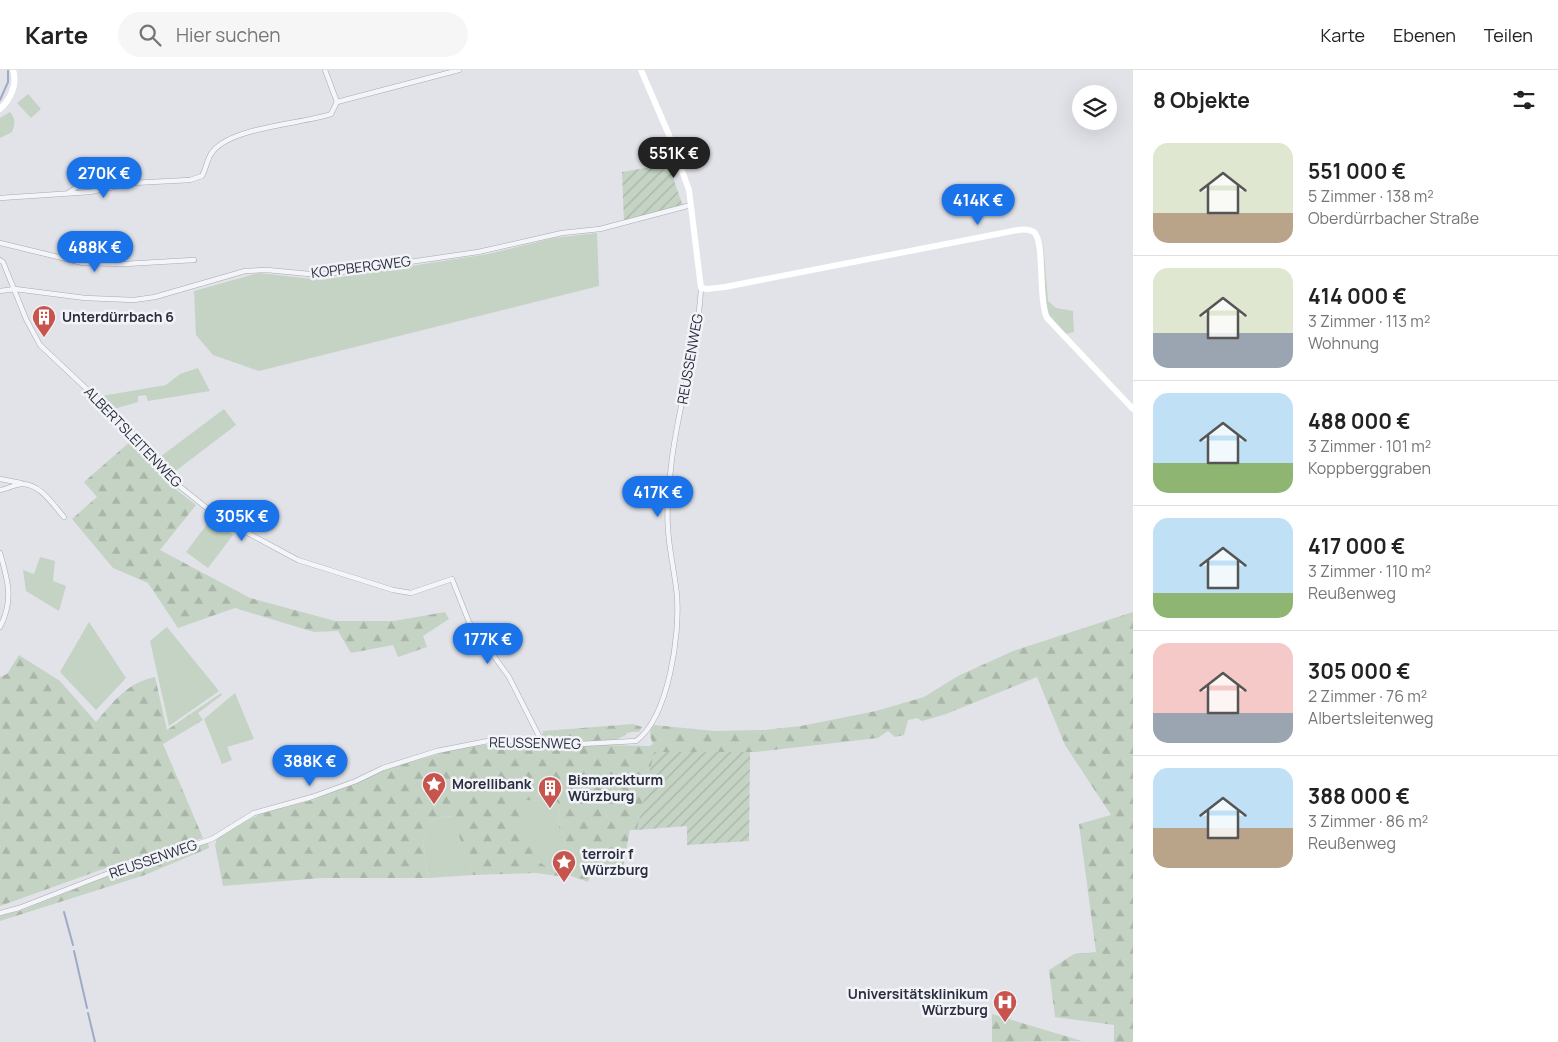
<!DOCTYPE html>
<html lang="de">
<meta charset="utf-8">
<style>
body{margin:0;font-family:Manrope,sans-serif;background:#f6f6f6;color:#222;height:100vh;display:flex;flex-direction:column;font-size:19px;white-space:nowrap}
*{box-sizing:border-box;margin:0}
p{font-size:16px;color:#767676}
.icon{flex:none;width:28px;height:28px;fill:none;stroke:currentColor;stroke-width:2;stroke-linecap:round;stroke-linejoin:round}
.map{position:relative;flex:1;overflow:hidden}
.drawer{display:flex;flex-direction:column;background:#fff;width:425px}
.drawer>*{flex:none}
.controls{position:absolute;left:1072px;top:15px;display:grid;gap:10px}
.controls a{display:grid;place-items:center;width:45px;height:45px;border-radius:50%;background:#fff;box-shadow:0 5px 20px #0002;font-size:25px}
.price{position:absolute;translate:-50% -42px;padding:0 11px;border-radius:18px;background:#1a73e8;color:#fff;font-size:16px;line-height:32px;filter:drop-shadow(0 1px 2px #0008)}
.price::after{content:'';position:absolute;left:50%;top:30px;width:15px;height:11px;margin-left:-8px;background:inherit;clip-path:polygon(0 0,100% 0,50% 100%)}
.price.active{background:#222;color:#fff}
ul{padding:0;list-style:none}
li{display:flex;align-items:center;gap:15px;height:125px;padding:0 20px}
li+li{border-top:1px solid #e0e0e0}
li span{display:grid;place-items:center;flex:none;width:140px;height:100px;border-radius:15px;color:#555}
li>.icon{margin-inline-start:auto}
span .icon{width:60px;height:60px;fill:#fffc;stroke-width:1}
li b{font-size:21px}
h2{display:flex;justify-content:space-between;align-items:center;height:60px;padding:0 20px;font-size:21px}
header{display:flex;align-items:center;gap:30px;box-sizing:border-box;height:70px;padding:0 25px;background:#fff;border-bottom:1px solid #e0e0e0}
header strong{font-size:24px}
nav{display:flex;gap:28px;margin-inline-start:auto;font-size:18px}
.search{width:350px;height:45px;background:#f6f6f6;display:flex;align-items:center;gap:12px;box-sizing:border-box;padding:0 18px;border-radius:28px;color:#767676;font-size:19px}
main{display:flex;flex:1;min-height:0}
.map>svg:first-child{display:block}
.green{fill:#c4d3c3}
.forest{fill:url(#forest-firs)}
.garden{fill:url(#garden-furrows)}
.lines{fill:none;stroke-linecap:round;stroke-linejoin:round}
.stream{stroke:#9faac7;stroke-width:2}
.street-casing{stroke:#a7a9b3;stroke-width:5.5}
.street{stroke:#f4f5f8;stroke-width:4.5}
.secondary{stroke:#fff;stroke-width:6}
.labels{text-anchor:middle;stroke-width:5;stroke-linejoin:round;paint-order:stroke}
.street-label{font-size:14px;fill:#2b2e40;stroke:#f1f3f7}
.poi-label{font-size:14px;font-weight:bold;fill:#2b2e40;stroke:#f1f3f7;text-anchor:start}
</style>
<header>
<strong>Karte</strong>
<div class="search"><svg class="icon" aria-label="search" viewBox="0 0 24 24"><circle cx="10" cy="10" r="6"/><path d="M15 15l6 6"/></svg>Hier suchen</div>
<nav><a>Karte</a><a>Ebenen</a><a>Teilen</a></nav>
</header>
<main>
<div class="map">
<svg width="1133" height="972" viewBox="0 0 1133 972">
<defs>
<pattern id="forest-firs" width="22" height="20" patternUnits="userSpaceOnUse" patternTransform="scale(1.25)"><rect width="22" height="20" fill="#c4d3c3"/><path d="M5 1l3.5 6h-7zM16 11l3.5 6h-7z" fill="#a9b5a9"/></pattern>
<pattern id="garden-furrows" width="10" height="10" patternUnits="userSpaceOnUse" patternTransform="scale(1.25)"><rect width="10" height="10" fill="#c4d3c3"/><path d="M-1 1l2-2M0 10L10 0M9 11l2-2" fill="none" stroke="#a9b5a9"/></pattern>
</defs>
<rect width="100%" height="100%" fill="#e2e3e9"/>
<!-- green -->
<g class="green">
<path d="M28,24L41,39L31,48L17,33Z"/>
<path d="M10,42C16,49 15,54 12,62L0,68V48Z"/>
<path d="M597,163L599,216L259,301L213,285L196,265L194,221L259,203L321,210L488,184L554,168Z"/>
<path d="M1043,170L1048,231L1056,238L1073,241L1074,262L1066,264L1046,241Z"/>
<path d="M198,298L210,321L148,331L146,325L138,326V332L114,339L102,326L166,315L180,304Z"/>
<path d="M224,339L236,355L173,403L160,387Z"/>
<path d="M211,449L233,465L208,498L186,482Z"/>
<path d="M40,487L55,491L53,511L66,516L59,541L26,521L23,500L34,504Z"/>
<path d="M89,552L126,608L96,640L60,602Z"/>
<path d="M167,557L219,621L169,656L150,571Z"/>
<path d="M235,623L254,669L227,677L232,690L222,694L204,649Z"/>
<path d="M523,730L558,732L559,758L565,767L562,793L565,807L532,788L519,754V733Z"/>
<path d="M453,746L473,805L428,808L423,771L433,749Z"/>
</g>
<!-- forest -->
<g class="forest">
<path d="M132,370L165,411L196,435L160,480L250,528L335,551H394L445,542L449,549L423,566L427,577L398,587L393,575L351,583L338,561L314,562L235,538L178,558L148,513L113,498L72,449L97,427L84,412Z"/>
<path d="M1133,542V972H1114V955L1055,947L1049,900L1074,884L1096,882L1079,754L1111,745L1065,675L1037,607L946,644L922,651L917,648L908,650L904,665L895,667L888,661L878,668L756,682H655L637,760H630L623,796L595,795L588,812L565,804L562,793L565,767L559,758L558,732L523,730L519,733V754C529,762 535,775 532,788L565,807L536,803L473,805L452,746L433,749L423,771L428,808H322L223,816L215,775L218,766L260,744L313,730L383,700L462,677L508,673L650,676L653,674C650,667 648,661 654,655L714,661L765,660L801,656L876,641L924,627L958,606L1013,581Z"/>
<path d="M19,585L60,611L96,652C114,631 127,613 155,607L167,660L221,623L222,625L198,643L203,650L163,674L203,768L120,793L0,836V607L7,604Z"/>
<path d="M633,654L642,657L639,662C625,661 628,665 618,669C605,674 557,670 542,669L543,661Z"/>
<path d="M208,772L209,778L145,805L0,851V846L20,841L111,805Z"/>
<path d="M992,944L1082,971L992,972Z"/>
</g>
<!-- garden -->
<g class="garden">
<path d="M668,94L683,136L624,152L622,102Z"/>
<path d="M654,682H750L749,771L687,775V756L637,760Z"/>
</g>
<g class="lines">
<!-- stream -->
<g class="stream">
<path d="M0,30L8,12V0"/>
<path d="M64,842L73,875"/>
<path d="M74,881L87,938"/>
<path d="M88,943L95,972"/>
</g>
<!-- street casing -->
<g class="street-casing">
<g id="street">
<path d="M325,0L337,32"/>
<path d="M68,123L86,111"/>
<path d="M0,128L90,122L132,113L190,110L202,106C206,99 207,90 211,84C227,57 303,54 331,44L337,32L459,0"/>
<path d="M0,173L83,193L124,194L194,190"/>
<path d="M0,190L3,192L26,249L40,275L127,357L168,407L218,447L298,490L393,520L411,523L452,509L469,552L509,607L542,672"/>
<path d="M0,221L15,219L85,228L134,230L155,227L245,201L267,200L320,205L478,182L562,163L600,159L691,135"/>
<path d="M0,409L21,413"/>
<path d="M0,420C7,419 16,414 22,414C41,414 53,435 64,447"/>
<path d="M0,483C8,511 14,530 0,557"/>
<path d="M0,843L19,838L122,798L212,769L254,743L312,727L356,711L383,698L437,681L493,670L580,674L636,671C669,647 680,564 677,526C675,503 669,481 668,458C666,439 669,417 671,397C677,337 698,279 701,218"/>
</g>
</g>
<!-- street -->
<use href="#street" class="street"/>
<!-- secondary -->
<g class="secondary">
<path d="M641,0L669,65L689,120L701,218L707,219L725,217L1018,160C1024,159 1029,159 1034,162C1045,172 1038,229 1047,248L1133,339"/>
<path d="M0,39C10,30 18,14 13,0"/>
</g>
</g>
<!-- icons -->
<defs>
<g id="building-pin" transform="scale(1.25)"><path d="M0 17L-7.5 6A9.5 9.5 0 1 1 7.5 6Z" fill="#c7554e" stroke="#f1f3f7"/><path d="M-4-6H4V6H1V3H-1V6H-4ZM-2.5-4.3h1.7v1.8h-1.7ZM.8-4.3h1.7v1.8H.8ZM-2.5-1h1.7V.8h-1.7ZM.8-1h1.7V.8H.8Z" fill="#fff"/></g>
<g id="sight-pin" transform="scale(1.25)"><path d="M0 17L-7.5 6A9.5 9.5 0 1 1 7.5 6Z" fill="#c7554e" stroke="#f1f3f7"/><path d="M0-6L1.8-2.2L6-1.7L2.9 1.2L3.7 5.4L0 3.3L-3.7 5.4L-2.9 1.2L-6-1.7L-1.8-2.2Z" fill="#fff"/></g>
<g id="hospital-pin" transform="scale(1.25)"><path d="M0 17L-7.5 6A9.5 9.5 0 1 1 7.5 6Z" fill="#c7554e" stroke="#f1f3f7"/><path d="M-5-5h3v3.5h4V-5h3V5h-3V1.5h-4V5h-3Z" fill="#fff"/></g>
</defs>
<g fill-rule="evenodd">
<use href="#building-pin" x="44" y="247"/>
<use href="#sight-pin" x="434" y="714"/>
<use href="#building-pin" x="550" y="718"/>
<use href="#sight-pin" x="564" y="792"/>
<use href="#hospital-pin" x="1005" y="932"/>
</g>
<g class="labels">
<!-- street labels -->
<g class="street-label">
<text transform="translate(361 197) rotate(-7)" y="5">KOPPBERGWEG</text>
<text transform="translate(690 289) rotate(-80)" y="5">REUSSENWEG</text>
<text transform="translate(133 367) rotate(46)" y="5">ALBERTSLEITENWEG</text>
<text transform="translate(535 673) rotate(1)" y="5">REUSSENWEG</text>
<text transform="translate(153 789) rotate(-19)" y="5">REUSSENWEG</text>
</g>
<!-- poi labels -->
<g class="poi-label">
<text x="62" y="252">Unterdürrbach 6</text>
<text x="568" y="715">Bismarckturm<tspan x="568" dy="16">Würzburg</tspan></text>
<text x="452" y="719">Morellibank</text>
<text x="582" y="789">terroir f<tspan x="582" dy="16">Würzburg</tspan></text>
<text x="988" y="929" text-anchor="end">Universitätsklinikum<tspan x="988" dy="16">Würzburg</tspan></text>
</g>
</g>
</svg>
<div class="controls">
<a><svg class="icon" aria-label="layers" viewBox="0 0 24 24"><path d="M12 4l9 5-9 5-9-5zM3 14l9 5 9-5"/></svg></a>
</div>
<b class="price active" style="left:674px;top:109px">551K €</b>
<b class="price" style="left:104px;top:129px">270K €</b>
<b class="price" style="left:978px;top:156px">414K €</b>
<b class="price" style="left:95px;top:203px">488K €</b>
<b class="price" style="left:658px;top:448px">417K €</b>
<b class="price" style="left:242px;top:472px">305K €</b>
<b class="price" style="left:488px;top:595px">177K €</b>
<b class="price" style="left:310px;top:717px">388K €</b>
</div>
<section class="drawer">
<h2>8 Objekte<svg class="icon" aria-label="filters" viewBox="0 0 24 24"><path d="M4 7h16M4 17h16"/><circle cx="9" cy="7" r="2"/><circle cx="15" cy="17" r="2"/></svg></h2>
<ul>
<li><span style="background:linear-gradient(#dfe7d0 70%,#b9a48a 0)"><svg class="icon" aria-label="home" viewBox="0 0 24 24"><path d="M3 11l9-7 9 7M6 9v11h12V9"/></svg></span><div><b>551 000 €</b><p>5 Zimmer · 138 m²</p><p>Oberdürrbacher Straße</p></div></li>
<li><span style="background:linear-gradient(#dfe7d0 65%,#9aa5b1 0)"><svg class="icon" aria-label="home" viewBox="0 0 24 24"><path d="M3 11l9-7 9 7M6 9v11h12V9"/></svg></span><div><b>414 000 €</b><p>3 Zimmer · 113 m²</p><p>Wohnung</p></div></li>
<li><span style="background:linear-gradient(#bfe0f5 70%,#8fb573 0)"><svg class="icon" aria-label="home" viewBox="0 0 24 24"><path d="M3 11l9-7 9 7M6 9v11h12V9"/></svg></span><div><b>488 000 €</b><p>3 Zimmer · 101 m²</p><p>Koppberggraben</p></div></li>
<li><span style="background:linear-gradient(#bfe0f5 75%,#8fb573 0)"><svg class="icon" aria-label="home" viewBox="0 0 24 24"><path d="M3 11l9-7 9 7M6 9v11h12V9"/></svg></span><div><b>417 000 €</b><p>3 Zimmer · 110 m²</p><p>Reußenweg</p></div></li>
<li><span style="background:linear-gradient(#f6c9c9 70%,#9aa5b1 0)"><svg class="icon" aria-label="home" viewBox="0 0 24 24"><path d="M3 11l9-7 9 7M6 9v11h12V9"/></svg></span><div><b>305 000 €</b><p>2 Zimmer · 76 m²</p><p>Albertsleitenweg</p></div></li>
<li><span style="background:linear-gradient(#bfe0f5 60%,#b9a48a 0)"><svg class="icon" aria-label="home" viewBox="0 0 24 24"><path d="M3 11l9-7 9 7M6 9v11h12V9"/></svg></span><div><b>388 000 €</b><p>3 Zimmer · 86 m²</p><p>Reußenweg</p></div></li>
</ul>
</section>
</main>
